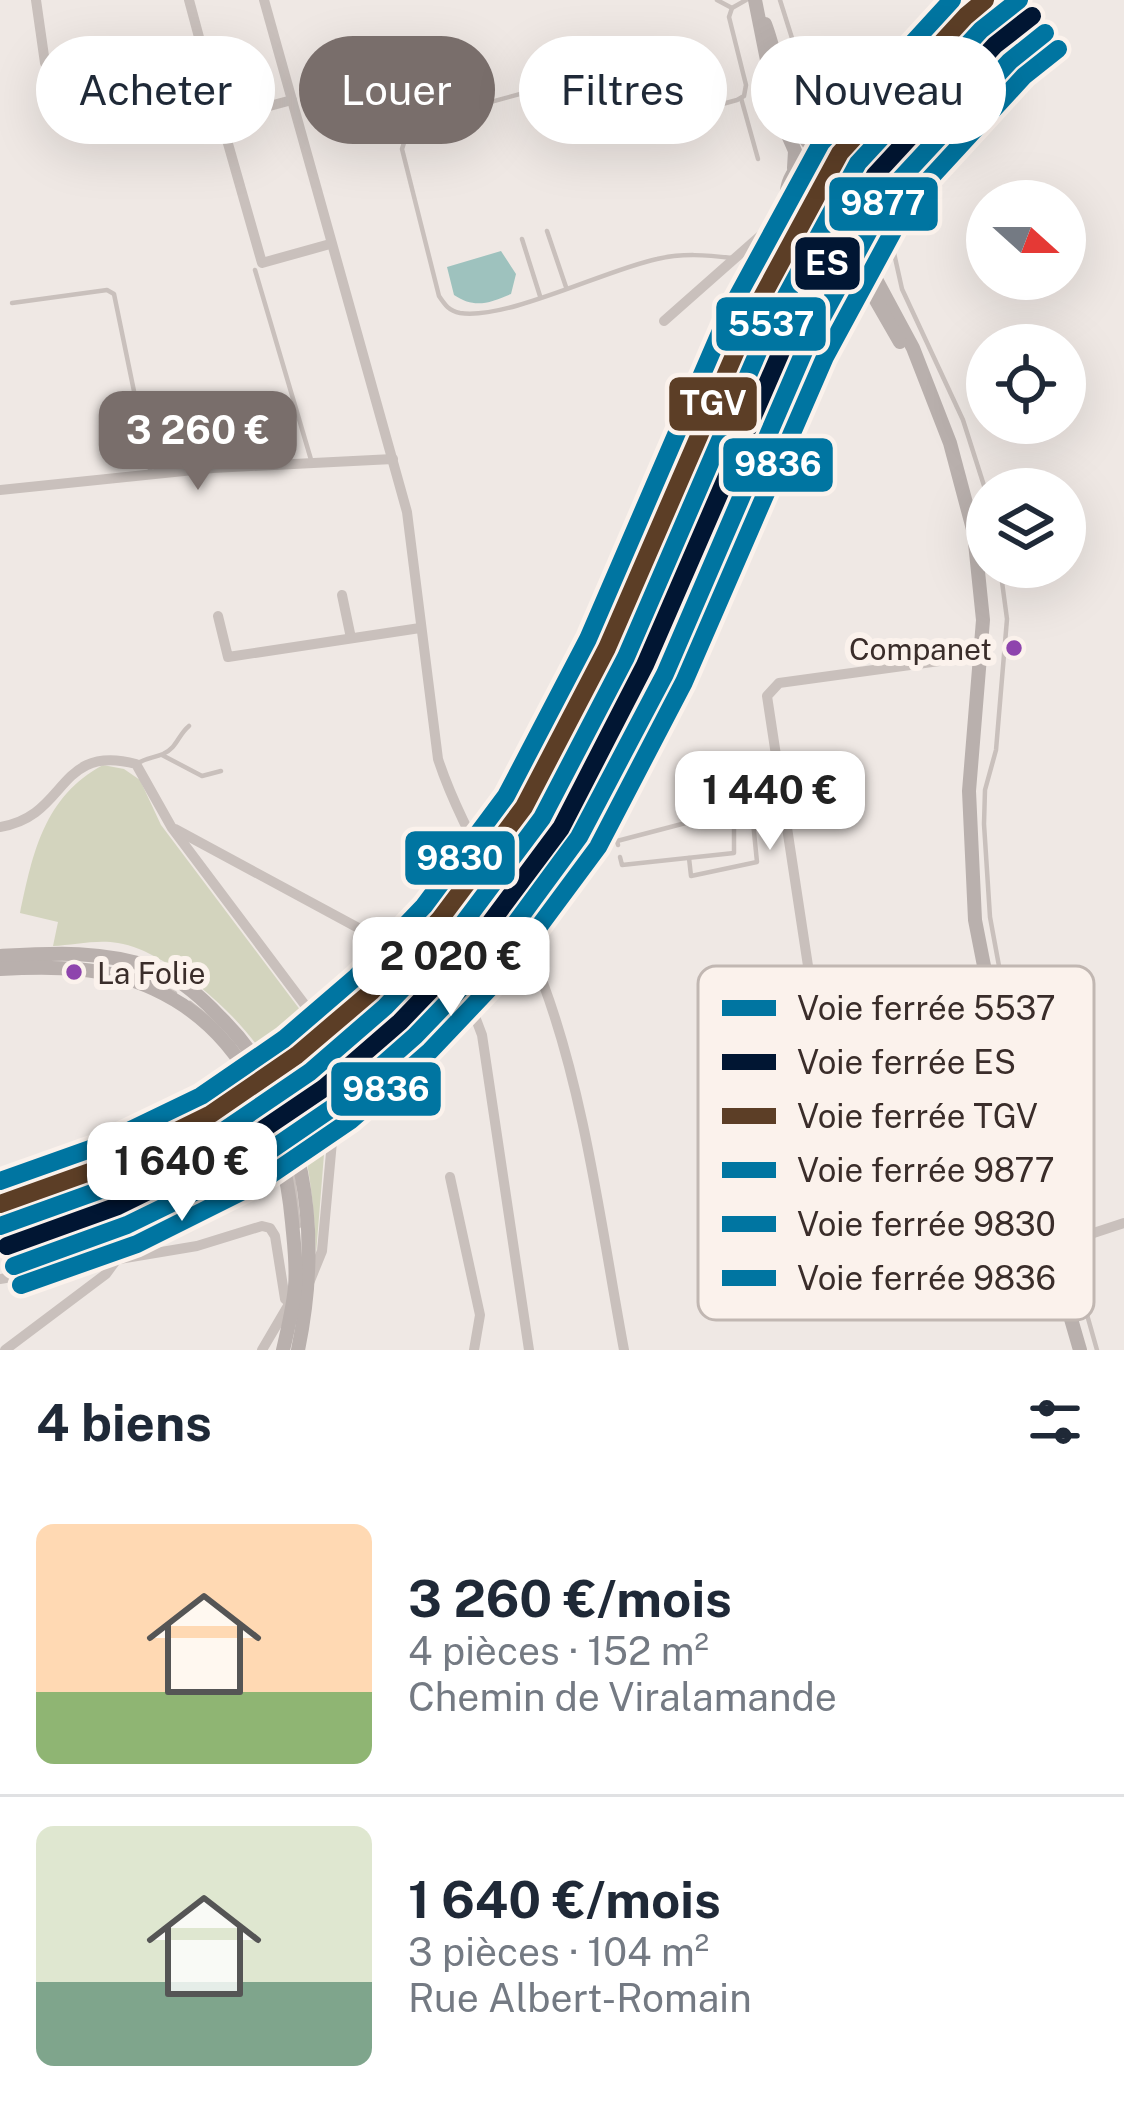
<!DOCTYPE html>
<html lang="fr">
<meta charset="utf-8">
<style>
body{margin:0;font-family:"Public Sans",sans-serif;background:#f2f2f3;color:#1f2937;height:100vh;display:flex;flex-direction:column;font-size:45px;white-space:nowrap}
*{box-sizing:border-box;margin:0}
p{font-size:39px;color:#747a83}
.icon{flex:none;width:66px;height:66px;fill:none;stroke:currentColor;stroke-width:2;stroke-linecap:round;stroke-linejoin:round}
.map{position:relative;height:1350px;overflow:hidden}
.panel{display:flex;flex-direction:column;background:#fff;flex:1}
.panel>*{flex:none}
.top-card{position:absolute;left:36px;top:36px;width:1053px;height:108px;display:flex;gap:24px}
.needle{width:78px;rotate:111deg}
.fabs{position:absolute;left:966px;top:180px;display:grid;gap:24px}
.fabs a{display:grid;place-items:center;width:120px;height:120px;border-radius:50%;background:#fff;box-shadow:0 12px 48px #0002;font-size:60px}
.price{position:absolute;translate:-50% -102px;padding:0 27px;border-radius:24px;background:#fff;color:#222;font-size:39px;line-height:78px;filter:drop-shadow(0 3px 6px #0008)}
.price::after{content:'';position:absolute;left:50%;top:72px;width:36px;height:27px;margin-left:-18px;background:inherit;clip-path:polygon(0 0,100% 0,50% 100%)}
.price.current{background:#796e6b;color:#fff}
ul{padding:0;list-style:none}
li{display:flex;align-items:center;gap:36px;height:300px;padding:0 36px}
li+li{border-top:3px solid #e0e1e3}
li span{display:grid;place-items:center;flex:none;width:336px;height:240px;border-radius:18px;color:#555}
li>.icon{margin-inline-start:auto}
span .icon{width:144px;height:144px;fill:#fffc;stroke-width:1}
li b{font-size:51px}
h2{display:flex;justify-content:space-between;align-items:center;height:144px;padding:0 36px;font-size:51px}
.tag{padding:0 42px;border-radius:54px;background:#fff;box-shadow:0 12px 48px #0002;font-size:42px;line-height:108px}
.tag.current{background:#796e6b;color:#fff}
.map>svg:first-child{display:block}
.green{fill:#d3d4be}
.water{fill:#9ec2be}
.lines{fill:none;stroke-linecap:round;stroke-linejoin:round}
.lane{stroke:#c9c0bc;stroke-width:4.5}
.street{stroke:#c9c0bc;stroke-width:10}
.secondary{stroke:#b9b0ad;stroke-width:14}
.rail-1-casing{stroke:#fbf2ec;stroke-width:27}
.rail-2-casing{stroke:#fbf2ec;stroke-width:27}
.rail-3-casing{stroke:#fbf2ec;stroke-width:27}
.rail-4-casing{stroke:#fbf2ec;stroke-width:27}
.rail-5-casing{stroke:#fbf2ec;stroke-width:27}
.rail-6-casing{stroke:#fbf2ec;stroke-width:27}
.rail-1{stroke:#0075a1;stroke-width:18}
.rail-2{stroke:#011633;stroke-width:18}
.rail-3{stroke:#5c3e26;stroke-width:18}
.rail-4{stroke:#0075a1;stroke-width:18}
.rail-5{stroke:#0075a1;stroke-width:18}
.rail-6{stroke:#0075a1;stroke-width:18}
.bus-dot{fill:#8e44ad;stroke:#fbf2ec;stroke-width:4.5}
.labels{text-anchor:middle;stroke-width:12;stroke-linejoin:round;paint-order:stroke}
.bus-label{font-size:30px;fill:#3a2d2a;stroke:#fbf2ec;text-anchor:end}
.key{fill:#fbf2ec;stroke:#c1b7b2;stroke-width:3}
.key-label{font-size:33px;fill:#3a2d2a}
.line-badge{stroke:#fbf2ec;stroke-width:4.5}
.badge-label{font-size:33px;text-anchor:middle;font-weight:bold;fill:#fff}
</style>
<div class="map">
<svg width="1124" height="1350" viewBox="0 0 1124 1350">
<rect width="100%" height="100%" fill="#efe8e4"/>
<!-- green -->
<path class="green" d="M103,765L124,769L140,780L161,825L313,1027L331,1067L316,1254C312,1139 291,1061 199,986C178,969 145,947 118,943C98,939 73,945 53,946L58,922L20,913C33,852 44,797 103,765Z"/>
<!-- water -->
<path class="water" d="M501,251L516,274L511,294C489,303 475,309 454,295L447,267Z"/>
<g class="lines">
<!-- lane -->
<g class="lane">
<path d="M717,0L732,8"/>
<path d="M780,0L803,73L850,130L877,177L902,289L963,420L987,495"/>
<path d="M741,98L758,159"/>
<path d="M547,231L566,287"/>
<path d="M522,239L540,296"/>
<path d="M732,258C707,255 682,253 657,259C605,270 508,320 460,313C449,311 445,305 439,296L402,149L408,130L417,122L579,78L598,138L737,100L744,96L746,85L729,17L732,8L746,0"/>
<path d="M255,270L312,463"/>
<path d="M12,303L107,290L114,294L151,474"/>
<path d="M1000,567L1007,619L996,750L985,790L984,824L990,917L1028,1124L1047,1173L1097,1350"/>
<path d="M162,755L202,776L221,771"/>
<path d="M136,764C146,758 153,758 163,754C177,748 178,735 189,726"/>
<path d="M618,845L617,841L701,819L734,799L776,782"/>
<path d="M620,857L622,865L734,853V799"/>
<path d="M689,858L691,876L757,862L753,822L734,799"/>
<path d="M126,972L175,993"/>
<path d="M190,1003L218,1025"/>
<path d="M291,1160L299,1226"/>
</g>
<!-- street -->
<g class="street">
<path d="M36,0L45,63"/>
<path d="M189,0L221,119L292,100"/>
<path d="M264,0L407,512L438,759C464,838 514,905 543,983C585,1095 602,1232 624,1350"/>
<path d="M221,119L262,263L330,244"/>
<path d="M664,321L793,207"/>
<path d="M0,490L213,468L393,459"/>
<path d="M342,595L351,638"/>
<path d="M218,616L228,657L420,628"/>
<path d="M0,827C69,816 56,743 136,764L172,828L311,1013L336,1065L337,1087L322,1251L309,1283"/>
<path d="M175,829L451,978L471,1006L482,1035L529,1350"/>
<path d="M450,1177L480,1315L474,1350"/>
<path d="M1051,1247L1124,1223"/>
<path d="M853,1262L767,696L779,683L983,655"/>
<path d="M0,1279L197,1246L262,1226L270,1228L275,1236L285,1299L292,1305"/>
<path d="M5,1350L106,1274L117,1259"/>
<path d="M262,1350L289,1304"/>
</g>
<!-- secondary -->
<g class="secondary">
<path d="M755,0L777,110L795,151L794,168"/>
<path d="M765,24C782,68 782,123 820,155"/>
<path d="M846,210L824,222C739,217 822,107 851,175C858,190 848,199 846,212C846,218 849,225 850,231L913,348L950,443L974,533L983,620L969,791L975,920L1016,1129L1080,1350"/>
<path d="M824,222L839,236L900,342"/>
<path d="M0,956C54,953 102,950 154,968C180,978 201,997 220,1017C308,1103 322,1234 298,1350"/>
<path d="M0,969C52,966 106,966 154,989C247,1032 283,1126 292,1222C294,1244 297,1265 295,1287C293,1308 288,1329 283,1350"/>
</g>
<!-- rail-1 casing -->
<g class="rail-1-casing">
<path id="rail-1" d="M0,1226L109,1187L222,1132L310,1072L385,1007L456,933L542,818L626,657L768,329L858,163L981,30L1019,0"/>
</g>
<!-- rail-2 casing -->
<g class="rail-2-casing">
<path id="rail-2" d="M7,1246L118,1206L234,1149L324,1088L400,1022L473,946L561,828L645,665L787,338L875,175L995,45L1032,16"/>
</g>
<!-- rail-3 casing -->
<g class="rail-3-casing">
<path id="rail-3" d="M0,1204L101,1168L211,1114L297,1055L371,992L440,919L524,807L607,648L749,321L840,153L966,16L985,0"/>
</g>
<!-- rail-4 casing -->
<g class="rail-4-casing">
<path id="rail-4" d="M14,1266L127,1225L246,1167L338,1104L415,1036L490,958L579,837L665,674L806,347L892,188L1010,61L1045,33"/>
</g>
<!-- rail-5 casing -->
<g class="rail-5-casing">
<path id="rail-5" d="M0,1181L93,1148L201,1096L284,1039L356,977L424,906L506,796L588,639L729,312L821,143L952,0"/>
</g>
<!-- rail-6 casing -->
<g class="rail-6-casing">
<path id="rail-6" d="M21,1285L137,1244L257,1184L351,1120L430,1051L506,971L598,847L684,682L825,357L910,200L1024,76L1058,49"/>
</g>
<!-- rail-1 -->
<use href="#rail-1" class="rail-1"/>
<!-- rail-2 -->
<use href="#rail-2" class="rail-2"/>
<!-- rail-3 -->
<use href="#rail-3" class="rail-3"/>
<!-- rail-4 -->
<use href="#rail-4" class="rail-4"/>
<!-- rail-5 -->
<use href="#rail-5" class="rail-5"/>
<!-- rail-6 -->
<use href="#rail-6" class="rail-6"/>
</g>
<!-- markers -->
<g class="bus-dot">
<circle cx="1014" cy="648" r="10"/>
<circle cx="74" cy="972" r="10"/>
</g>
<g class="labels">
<!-- bus labels -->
<g class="bus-label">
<text x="992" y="660">Companet</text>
<text x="97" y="984" text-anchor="start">La Folie</text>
</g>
</g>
<!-- legend -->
<rect x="698" y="966" width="396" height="354" rx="18" class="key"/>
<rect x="722" y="1000" width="54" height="16" fill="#0075a1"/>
<rect x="722" y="1054" width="54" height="16" fill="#011633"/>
<rect x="722" y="1108" width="54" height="16" fill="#5c3e26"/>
<rect x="722" y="1162" width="54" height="16" fill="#0075a1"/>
<rect x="722" y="1216" width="54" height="16" fill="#0075a1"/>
<rect x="722" y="1270" width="54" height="16" fill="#0075a1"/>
<g class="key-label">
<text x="797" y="1020">Voie ferrée 5537</text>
<text x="797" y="1074">Voie ferrée ES</text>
<text x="797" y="1128">Voie ferrée TGV</text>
<text x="797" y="1182">Voie ferrée 9877</text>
<text x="797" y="1236">Voie ferrée 9830</text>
<text x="797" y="1290">Voie ferrée 9836</text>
</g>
<g class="line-badge">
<rect x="827" y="175" width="113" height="58" rx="12" fill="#0075a1"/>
<rect x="793" y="235" width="69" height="57" rx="12" fill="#011633"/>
<rect x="714" y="295" width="114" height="58" rx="12" fill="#0075a1"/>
<rect x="667" y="375" width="92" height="58" rx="12" fill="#5c3e26"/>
<rect x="721" y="436" width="114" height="58" rx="12" fill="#0075a1"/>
<rect x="403" y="829" width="114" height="58" rx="12" fill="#0075a1"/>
<rect x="329" y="1060" width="114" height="58" rx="12" fill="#0075a1"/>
</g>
<g class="badge-label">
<text x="883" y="215">9877</text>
<text x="827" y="275">ES</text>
<text x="771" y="336">5537</text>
<text x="713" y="415">TGV</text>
<text x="778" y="476">9836</text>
<text x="460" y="870">9830</text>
<text x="386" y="1101">9836</text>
</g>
</svg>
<div class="fabs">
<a><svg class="needle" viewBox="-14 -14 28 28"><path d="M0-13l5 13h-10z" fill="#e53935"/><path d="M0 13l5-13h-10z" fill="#747a83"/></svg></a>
<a><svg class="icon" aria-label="locate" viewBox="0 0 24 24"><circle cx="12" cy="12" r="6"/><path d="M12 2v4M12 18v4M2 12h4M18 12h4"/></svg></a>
<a><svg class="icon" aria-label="layers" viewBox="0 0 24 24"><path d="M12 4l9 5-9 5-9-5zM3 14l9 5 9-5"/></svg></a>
</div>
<b class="price current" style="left:198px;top:493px">3 260 €</b>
<b class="price" style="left:770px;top:853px">1 440 €</b>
<b class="price" style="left:451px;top:1019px">2 020 €</b>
<b class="price" style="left:182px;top:1224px">1 640 €</b>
<div class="top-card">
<a class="tag">Acheter</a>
<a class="tag current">Louer</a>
<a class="tag">Filtres</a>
<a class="tag">Nouveau</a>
</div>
</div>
<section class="panel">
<h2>4 biens<svg class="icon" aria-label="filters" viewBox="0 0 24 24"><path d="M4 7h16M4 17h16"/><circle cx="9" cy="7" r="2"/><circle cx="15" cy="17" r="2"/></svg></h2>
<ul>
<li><span style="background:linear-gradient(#ffd9b3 70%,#8fb573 0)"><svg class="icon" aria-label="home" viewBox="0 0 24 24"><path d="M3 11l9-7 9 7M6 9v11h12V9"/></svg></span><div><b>3 260 €/mois</b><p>4 pièces · 152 m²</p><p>Chemin de Viralamande</p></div></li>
<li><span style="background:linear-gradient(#dfe7d0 65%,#7fa58c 0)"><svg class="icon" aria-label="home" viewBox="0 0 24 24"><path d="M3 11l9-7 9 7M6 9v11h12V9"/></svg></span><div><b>1 640 €/mois</b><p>3 pièces · 104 m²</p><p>Rue Albert-Romain</p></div></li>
</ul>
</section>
